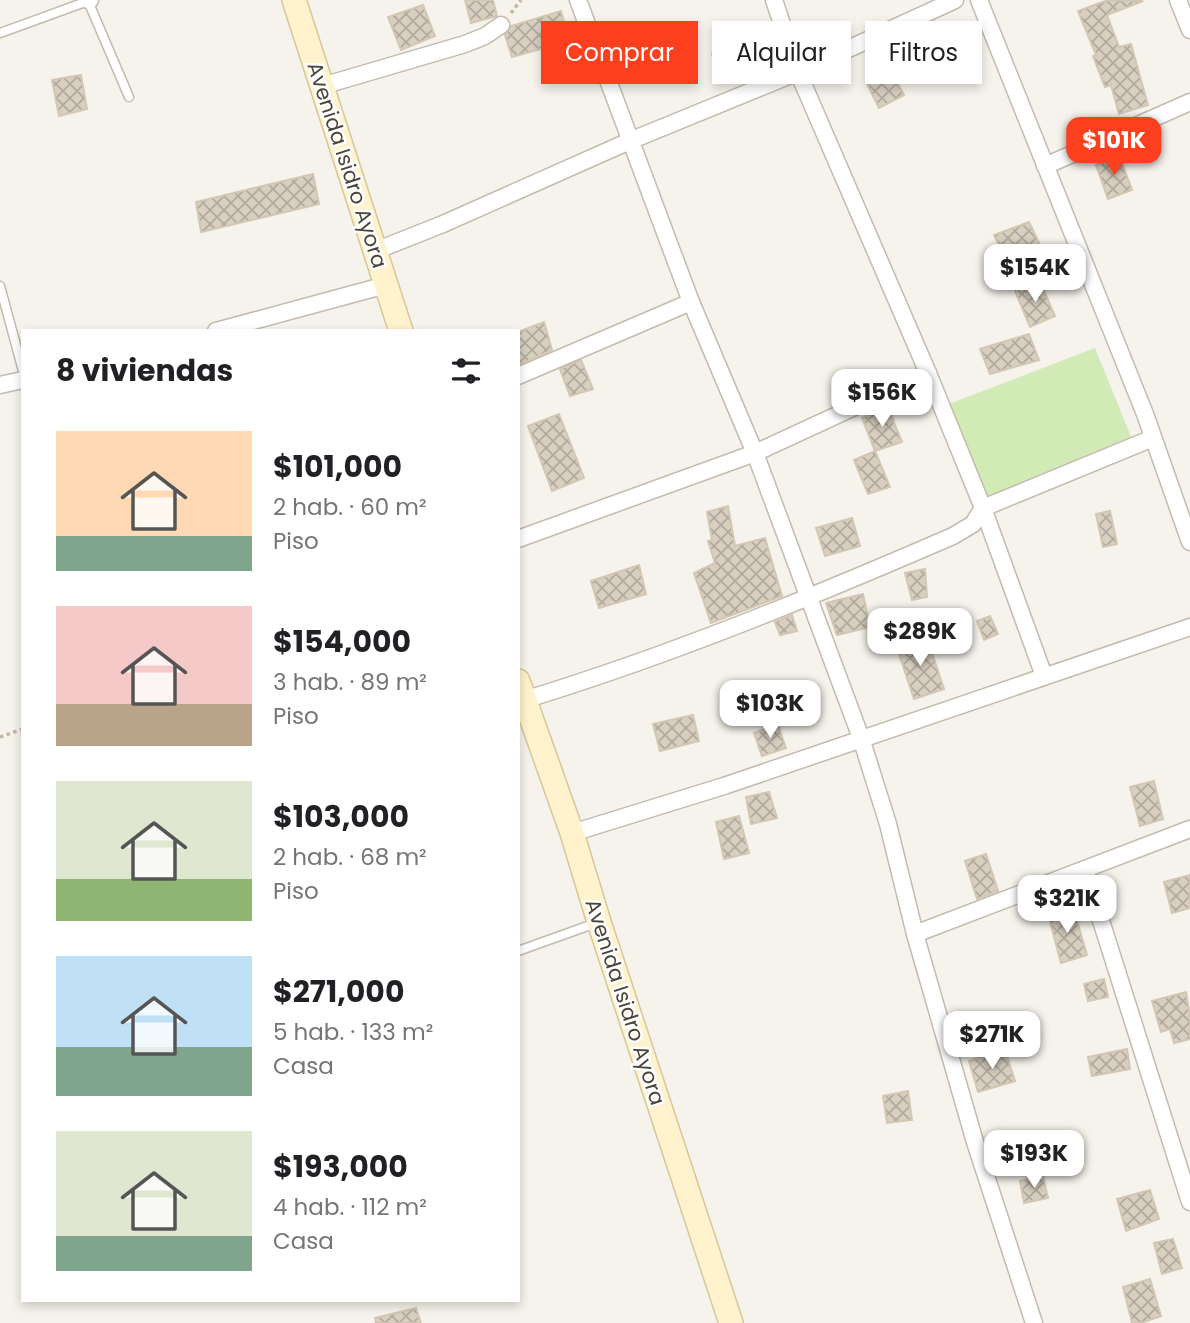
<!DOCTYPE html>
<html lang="es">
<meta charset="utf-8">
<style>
body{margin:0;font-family:Poppins,sans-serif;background:#f2f2f2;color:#202124;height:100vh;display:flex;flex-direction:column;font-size:26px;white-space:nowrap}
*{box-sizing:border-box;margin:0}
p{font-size:23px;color:#757577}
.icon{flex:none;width:38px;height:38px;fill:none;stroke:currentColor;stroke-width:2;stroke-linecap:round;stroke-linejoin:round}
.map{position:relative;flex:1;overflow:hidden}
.side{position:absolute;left:21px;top:329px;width:499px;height:973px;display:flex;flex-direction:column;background:#fff;border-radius:0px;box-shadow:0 4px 10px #0003}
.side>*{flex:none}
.top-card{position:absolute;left:541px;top:21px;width:544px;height:63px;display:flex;gap:14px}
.price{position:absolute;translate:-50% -60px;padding:0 16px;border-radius:14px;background:#fff;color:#222;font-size:23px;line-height:46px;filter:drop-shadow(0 2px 4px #0008)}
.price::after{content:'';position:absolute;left:50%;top:42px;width:21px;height:16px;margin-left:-10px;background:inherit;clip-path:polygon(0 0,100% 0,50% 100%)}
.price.on{background:#fc3f1d;color:#fff}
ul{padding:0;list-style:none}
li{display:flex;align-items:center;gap:21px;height:175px;padding:0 35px}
li span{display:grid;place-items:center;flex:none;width:196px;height:140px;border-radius:0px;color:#555}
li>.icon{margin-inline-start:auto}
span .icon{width:84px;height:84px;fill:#fffc;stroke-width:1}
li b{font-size:30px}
h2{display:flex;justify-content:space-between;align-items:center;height:84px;padding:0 35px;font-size:30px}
.chip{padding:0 24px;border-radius:0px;background:#fff;box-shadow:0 4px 10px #0003;font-size:24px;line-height:63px}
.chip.on{background:#fc3f1d;color:#fff}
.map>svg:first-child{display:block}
.pitch{fill:#d2eab5}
.building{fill:url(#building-cross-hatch);stroke:#d3c7b4;stroke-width:2}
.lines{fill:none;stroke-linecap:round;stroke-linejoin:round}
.lane-casing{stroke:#c2bbae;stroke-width:11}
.street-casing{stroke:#c2bbae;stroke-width:19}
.secondary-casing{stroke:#d6c79b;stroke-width:26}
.path{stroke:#c4b79f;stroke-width:3.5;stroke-dasharray:3.5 3.5;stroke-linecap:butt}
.lane{stroke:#fff;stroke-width:8}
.street{stroke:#fff;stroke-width:16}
.secondary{stroke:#fff3cd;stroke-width:23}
.labels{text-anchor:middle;stroke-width:5;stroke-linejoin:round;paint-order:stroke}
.street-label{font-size:21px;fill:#4b4439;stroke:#fff}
</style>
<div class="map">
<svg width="1190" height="1323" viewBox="0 0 1190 1323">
<defs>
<pattern id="building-cross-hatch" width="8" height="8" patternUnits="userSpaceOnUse" patternTransform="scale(1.75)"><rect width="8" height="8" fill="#d8cfc1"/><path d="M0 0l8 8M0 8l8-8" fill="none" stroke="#b1aa9e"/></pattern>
</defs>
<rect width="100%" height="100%" fill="#f6f3ec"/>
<!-- pitch -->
<path class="pitch" d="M1095,348L1134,444L983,499L949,404Z"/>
<!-- building -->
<g class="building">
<path d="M465,0H493L497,16L471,23Z"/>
<path d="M1108,0L1143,1L1107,15L1119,47L1131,44L1148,105L1119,114L1111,85L1105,87L1093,56L1096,55L1078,11Z"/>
<path d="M423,5L435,36L401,50L388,17Z"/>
<path d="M561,11L569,41L512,57L505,35L511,26Z"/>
<path d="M725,48L734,72L720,77L712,54Z"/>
<path d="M890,69L904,95L879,108L866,82Z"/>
<path d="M81,75L87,109L59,116L52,80Z"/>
<path d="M1119,155L1132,190L1108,199L1096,165Z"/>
<path d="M313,174L319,204L201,232L196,202Z"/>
<path d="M1029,222L1041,247L1006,260L994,235Z"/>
<path d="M1040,282L1055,316L1030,327L1015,291Z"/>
<path d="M544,322L552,350L518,365V332Z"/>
<path d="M1029,334L1039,360L990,374L980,349Z"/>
<path d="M581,360L593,389L570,396L560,369Z"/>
<path d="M887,406L902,442L875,451L862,418Z"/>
<path d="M559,414L584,478L552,491L528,426Z"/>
<path d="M875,451L890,487L868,494L854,460Z"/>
<path d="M728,506L735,546L765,538L782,596L711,623L694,573L715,563L708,541L712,540L707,512Z"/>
<path d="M1110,511L1117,544L1103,547L1096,514Z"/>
<path d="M852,518L860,546L825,556L816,528Z"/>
<path d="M639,565L646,594L599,608L591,581Z"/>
<path d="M925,569L927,597L912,600L905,573Z"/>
<path d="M863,594L870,627L837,635L826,603Z"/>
<path d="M792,615L797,631L780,635L775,622Z"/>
<path d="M990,616L998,634L984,640L977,621Z"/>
<path d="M927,638L944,689L914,699L897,648Z"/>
<path d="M693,715L699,741L660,751L653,724Z"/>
<path d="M778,725L786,748L762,756L754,733Z"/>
<path d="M1154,781L1163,819L1140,826L1130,787Z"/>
<path d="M769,792L777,818L751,824L746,797Z"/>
<path d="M739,816L749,853L724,859L716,822Z"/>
<path d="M986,854L998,891L977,899L965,861Z"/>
<path d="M1190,875V908L1172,913L1164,882Z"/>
<path d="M1073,907L1087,955L1061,963L1048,914Z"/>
<path d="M1104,979L1108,997L1088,1001L1084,984Z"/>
<path d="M1186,992L1190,1016V1039L1174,1043L1170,1029L1161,1032L1152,1001Z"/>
<path d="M1127,1049L1130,1069L1092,1076L1088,1057Z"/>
<path d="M1005,1050L1015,1081L978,1092L969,1061Z"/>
<path d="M908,1091L912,1120L887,1123L883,1096Z"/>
<path d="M1043,1176L1048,1198L1024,1203L1020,1181Z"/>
<path d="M1150,1190L1159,1219L1126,1231L1117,1199Z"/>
<path d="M1173,1239L1182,1268L1162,1274L1154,1243Z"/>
<path d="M1150,1279L1161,1316L1141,1323H1132L1123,1287Z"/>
<path d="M416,1308L421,1323H376L375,1318Z"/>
</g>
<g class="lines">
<!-- lane casing -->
<g class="lane-casing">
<g id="lane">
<path d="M0,33L88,1L129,97"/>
<path d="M0,286L23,371"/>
<path d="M518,951L596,923"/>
</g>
</g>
<!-- street casing -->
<g class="street-casing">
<g id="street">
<path d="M88,0H90"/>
<path d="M578,0L691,302L755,453L861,738L888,824L915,934L975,1142L1034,1323"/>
<path d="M774,0L798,72L928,373L983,508L1044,676"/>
<path d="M979,0L1145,414L1190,542"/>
<path d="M1178,0L1190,30"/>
<path d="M322,86L465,44L485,36L501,25"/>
<path d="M1045,166L1190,102"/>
<path d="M375,251L443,224L632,140L798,72L955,0"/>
<path d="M216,331L386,285"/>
<path d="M518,376L691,302"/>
<path d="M0,385L23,380"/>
<path d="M518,539L755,453L928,373"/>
<path d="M524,700C671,655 812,597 953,536L973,524L983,508L1153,438"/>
<path d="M572,833L724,786L1190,627"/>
<path d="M1085,870L1190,1202"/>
<path d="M915,934L1190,829"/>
</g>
</g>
<!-- secondary casing -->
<g class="secondary-casing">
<g id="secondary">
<path d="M294,0L401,331"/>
<path d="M518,681L572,833L599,922L731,1323"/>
</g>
</g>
<!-- path -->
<g class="path">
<path d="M511,13L521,0"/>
<path d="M0,737L23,729"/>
</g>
<!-- lane -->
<use href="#lane" class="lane"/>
<!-- street -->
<use href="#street" class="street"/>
<!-- secondary -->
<use href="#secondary" class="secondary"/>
</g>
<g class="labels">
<!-- street labels -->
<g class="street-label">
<text transform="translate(347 165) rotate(72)" y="7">Avenida Isidro Ayora</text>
<text transform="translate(625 1002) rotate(72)" y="7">Avenida Isidro Ayora</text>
</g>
</g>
</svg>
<b class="price on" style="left:1114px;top:177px">$101K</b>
<b class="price" style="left:1035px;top:304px">$154K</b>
<b class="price" style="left:882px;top:429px">$156K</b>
<b class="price" style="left:920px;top:668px">$289K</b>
<b class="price" style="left:770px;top:740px">$103K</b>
<b class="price" style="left:1067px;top:935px">$321K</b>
<b class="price" style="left:992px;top:1071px">$271K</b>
<b class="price" style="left:1034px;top:1190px">$193K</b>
<div class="top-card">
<a class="chip on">Comprar</a>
<a class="chip">Alquilar</a>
<a class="chip">Filtros</a>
</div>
<section class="side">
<h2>8 viviendas<svg class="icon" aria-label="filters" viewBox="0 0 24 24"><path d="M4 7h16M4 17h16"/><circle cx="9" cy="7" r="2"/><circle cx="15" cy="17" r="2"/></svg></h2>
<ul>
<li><span style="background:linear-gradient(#ffd9b3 75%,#7fa58c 0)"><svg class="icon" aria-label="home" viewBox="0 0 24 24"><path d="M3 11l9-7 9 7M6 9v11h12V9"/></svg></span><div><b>$101,000</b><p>2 hab. · 60 m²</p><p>Piso</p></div></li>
<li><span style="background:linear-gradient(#f6c9c9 70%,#b9a48a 0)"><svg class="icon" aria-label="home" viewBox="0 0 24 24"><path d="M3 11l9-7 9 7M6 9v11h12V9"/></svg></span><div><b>$154,000</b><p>3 hab. · 89 m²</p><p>Piso</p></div></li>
<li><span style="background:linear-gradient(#dfe7d0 70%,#8fb573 0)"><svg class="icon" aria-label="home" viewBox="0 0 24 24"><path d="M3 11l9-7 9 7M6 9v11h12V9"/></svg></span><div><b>$103,000</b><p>2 hab. · 68 m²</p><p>Piso</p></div></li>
<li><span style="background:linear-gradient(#bfe0f5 65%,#7fa58c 0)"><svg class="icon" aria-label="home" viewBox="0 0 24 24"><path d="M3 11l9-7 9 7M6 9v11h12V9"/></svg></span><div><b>$271,000</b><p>5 hab. · 133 m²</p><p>Casa</p></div></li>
<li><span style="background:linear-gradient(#dfe7d0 75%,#7fa58c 0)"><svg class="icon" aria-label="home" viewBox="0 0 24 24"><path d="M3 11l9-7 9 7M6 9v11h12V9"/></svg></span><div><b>$193,000</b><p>4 hab. · 112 m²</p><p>Casa</p></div></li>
</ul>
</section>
</div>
